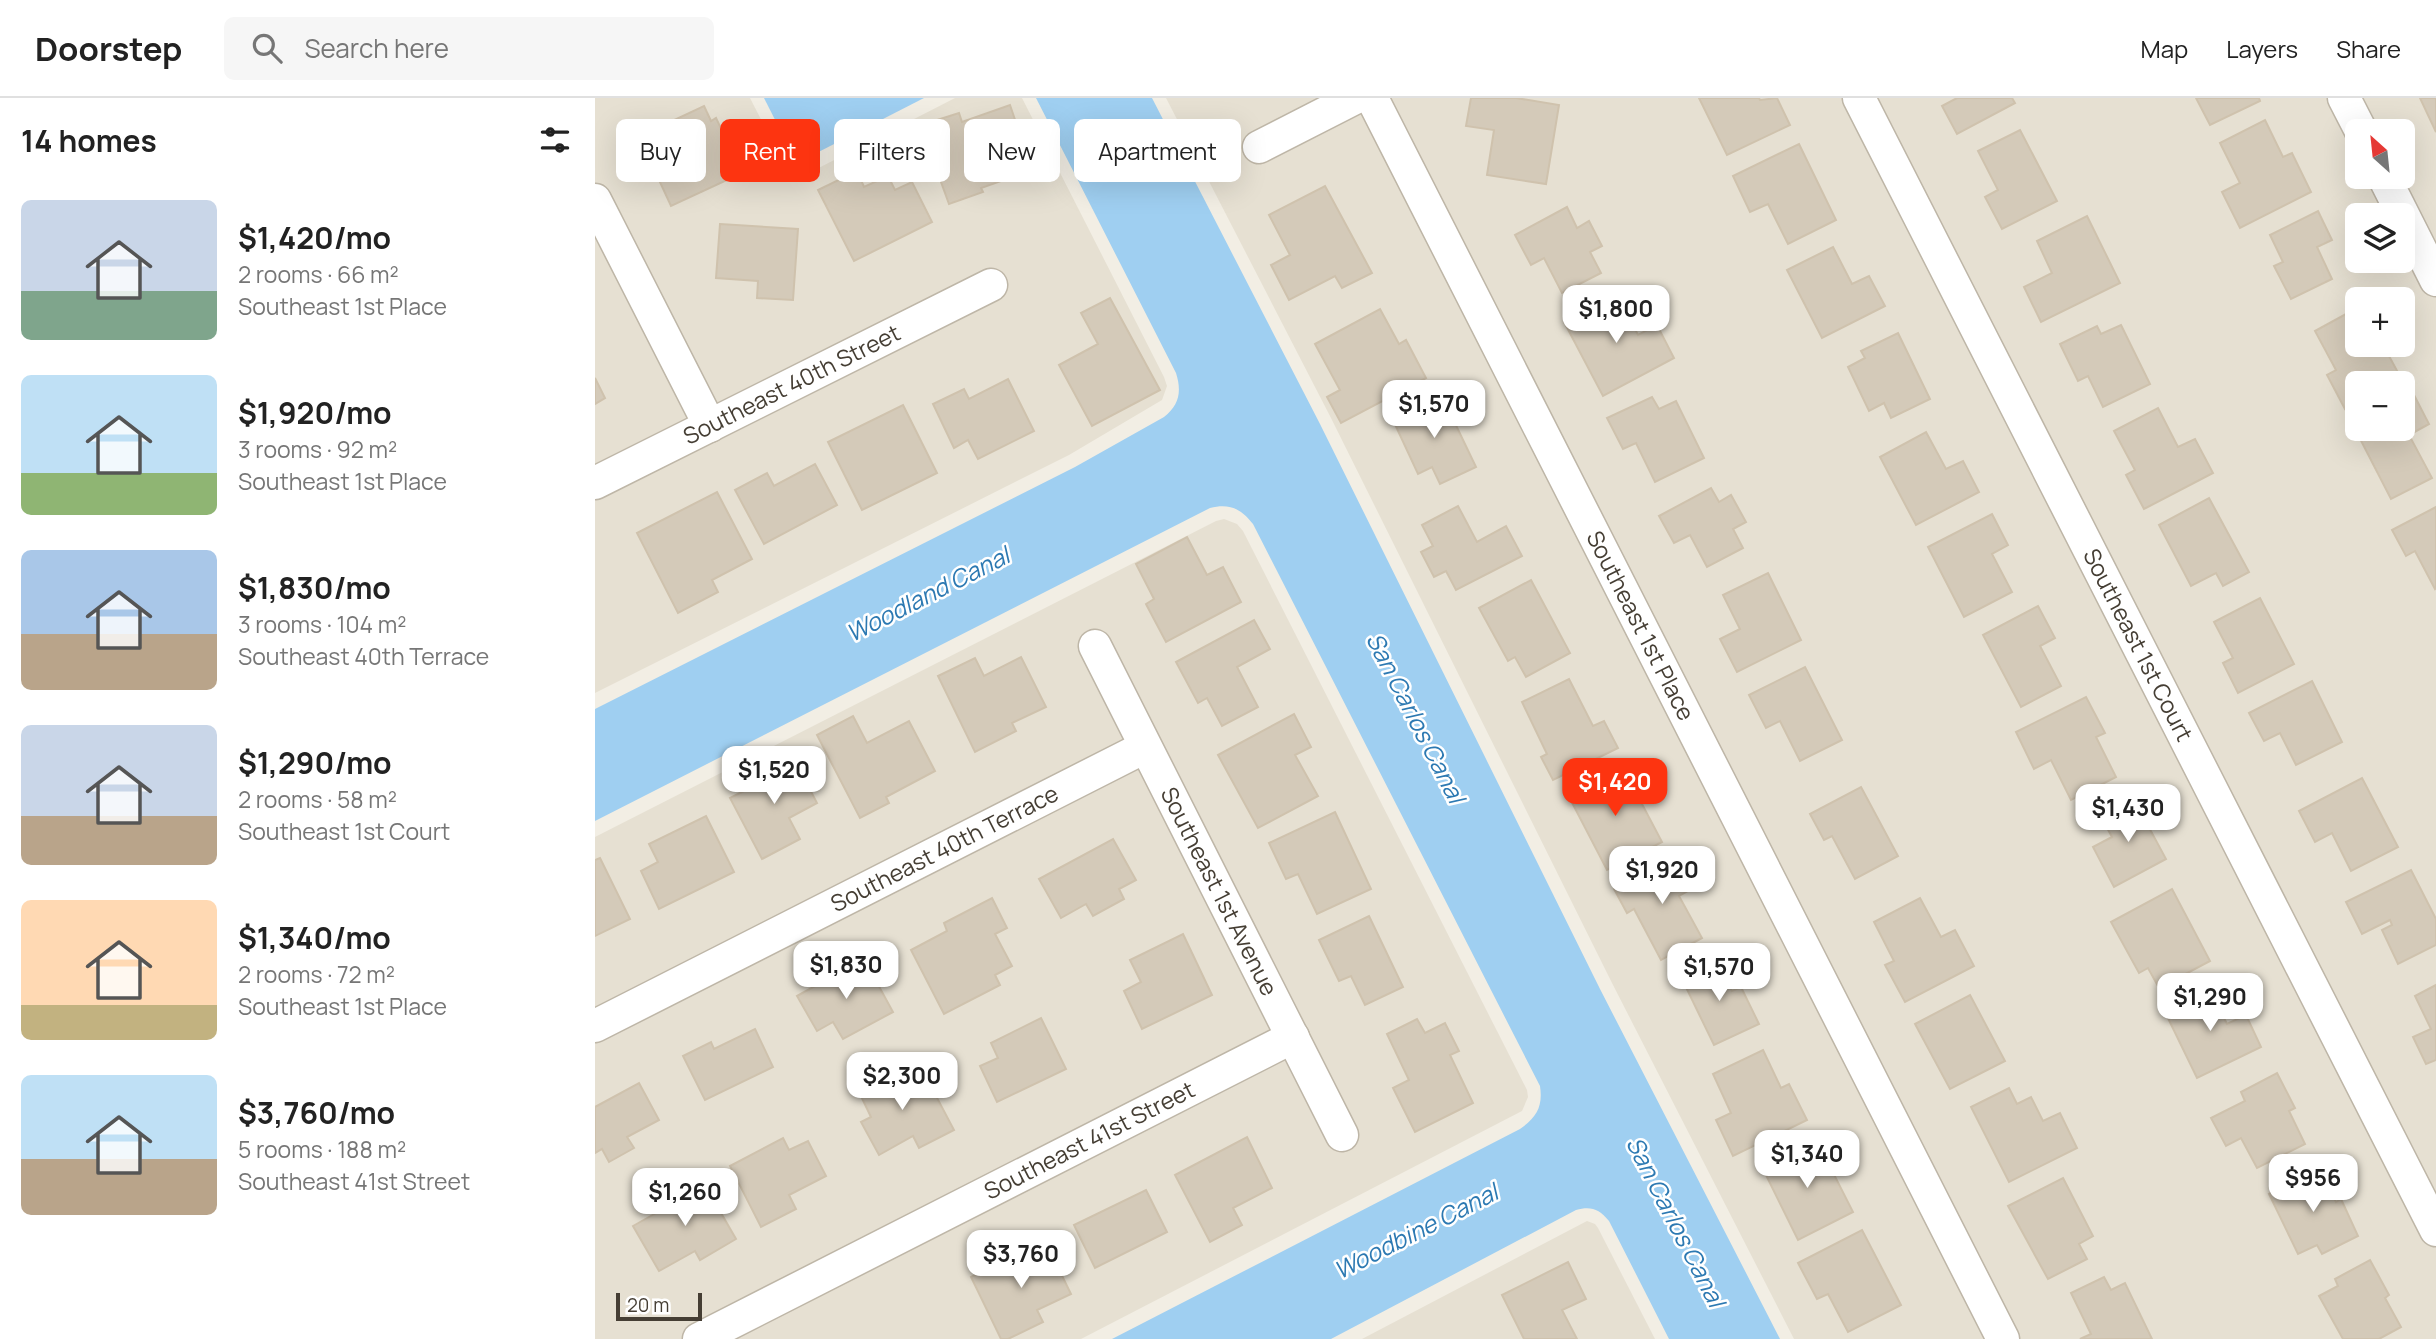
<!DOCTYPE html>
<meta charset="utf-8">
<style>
body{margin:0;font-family:Manrope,sans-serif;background:#f6f6f6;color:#222;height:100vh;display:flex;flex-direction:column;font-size:26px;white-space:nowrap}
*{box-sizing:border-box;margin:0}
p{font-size:23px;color:#767676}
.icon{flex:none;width:38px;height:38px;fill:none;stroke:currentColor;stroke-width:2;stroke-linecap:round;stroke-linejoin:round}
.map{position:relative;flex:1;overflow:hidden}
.side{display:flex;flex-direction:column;background:#fff;width:595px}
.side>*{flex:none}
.hud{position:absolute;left:21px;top:21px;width:665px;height:63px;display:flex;gap:14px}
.needle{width:46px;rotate:333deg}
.tools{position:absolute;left:1750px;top:21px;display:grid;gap:14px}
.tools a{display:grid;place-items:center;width:70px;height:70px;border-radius:10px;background:#fff;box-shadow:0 7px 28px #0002;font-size:35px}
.scale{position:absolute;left:21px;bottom:18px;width:86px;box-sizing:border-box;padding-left:7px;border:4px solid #453e34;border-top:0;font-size:19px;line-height:24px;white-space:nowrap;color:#453e34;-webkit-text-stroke:5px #fff;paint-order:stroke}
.price{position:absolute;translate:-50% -60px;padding:0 16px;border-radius:14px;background:#fff;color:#222;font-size:23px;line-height:46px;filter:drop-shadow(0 2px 4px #0008)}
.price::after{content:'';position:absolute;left:50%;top:42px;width:21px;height:16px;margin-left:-10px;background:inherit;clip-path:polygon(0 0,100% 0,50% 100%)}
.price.selected{background:#fd3410;color:#fff}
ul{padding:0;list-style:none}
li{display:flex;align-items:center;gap:21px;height:175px;padding:0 21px}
li span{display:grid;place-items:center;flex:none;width:196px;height:140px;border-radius:10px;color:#555}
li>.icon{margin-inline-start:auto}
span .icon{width:84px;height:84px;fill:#fffc;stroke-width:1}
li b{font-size:30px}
h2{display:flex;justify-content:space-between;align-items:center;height:84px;padding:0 21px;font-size:30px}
.pill{padding:0 24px;border-radius:10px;background:#fff;box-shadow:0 7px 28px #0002;font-size:24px;line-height:63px}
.pill.selected{background:#fd3410;color:#fff}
header{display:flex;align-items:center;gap:42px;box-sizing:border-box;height:98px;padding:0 35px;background:#fff;border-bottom:2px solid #e0e0e0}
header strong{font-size:33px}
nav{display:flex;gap:38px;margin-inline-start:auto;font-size:24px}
.search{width:490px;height:63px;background:#f6f6f6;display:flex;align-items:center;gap:18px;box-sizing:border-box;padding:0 24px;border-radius:10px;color:#767676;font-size:26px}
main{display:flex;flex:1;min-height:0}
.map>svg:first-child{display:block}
.residential{fill:#e6e0d2;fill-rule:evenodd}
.water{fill:#9fcff1}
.building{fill:#d4cab9;stroke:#cfc2ad;stroke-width:2}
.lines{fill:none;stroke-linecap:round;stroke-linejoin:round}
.minor-casing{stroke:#beb6a7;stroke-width:35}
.minor{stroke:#fff;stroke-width:32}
.labels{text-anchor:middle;stroke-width:5;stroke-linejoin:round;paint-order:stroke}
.street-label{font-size:23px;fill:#453e34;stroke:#fff}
.water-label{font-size:24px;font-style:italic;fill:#2c79b2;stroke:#fff}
</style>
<header>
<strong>Doorstep</strong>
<div class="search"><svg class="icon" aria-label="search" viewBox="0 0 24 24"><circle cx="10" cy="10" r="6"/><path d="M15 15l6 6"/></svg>Search here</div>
<nav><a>Map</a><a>Layers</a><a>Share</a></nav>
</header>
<main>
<section class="side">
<h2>14 homes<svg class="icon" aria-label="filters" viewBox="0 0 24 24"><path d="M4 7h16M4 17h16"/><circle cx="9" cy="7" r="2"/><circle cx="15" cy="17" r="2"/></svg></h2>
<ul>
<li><span style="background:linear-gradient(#c9d6e8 65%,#7fa58c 0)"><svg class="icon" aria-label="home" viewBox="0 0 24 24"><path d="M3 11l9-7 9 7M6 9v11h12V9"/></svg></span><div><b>$1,420/mo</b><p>2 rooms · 66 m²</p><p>Southeast 1st Place</p></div></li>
<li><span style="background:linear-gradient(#bfe0f5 70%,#8fb573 0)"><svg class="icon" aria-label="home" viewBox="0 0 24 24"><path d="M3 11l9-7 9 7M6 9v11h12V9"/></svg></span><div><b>$1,920/mo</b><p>3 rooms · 92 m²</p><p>Southeast 1st Place</p></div></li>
<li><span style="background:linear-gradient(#a9c7e8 60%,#b9a48a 0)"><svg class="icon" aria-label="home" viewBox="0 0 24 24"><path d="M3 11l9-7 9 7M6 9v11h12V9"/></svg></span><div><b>$1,830/mo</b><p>3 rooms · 104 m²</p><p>Southeast 40th Terrace</p></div></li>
<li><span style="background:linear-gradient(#c9d6e8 65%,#b9a48a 0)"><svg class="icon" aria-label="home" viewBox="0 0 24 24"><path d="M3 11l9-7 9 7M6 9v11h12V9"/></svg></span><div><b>$1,290/mo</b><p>2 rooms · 58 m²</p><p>Southeast 1st Court</p></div></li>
<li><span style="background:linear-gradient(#ffd9b3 75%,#c2b280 0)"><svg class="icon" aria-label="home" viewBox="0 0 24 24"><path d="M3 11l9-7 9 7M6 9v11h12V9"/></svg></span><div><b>$1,340/mo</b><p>2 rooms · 72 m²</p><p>Southeast 1st Place</p></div></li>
<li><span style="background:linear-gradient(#bfe0f5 60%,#b9a48a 0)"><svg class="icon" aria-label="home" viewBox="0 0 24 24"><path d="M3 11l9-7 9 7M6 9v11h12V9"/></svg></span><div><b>$3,760/mo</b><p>5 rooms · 188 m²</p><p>Southeast 41st Street</p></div></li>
</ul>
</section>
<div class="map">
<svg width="1841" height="1241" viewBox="0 0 1841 1241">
<rect width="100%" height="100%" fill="#f2eee4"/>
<!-- residential -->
<g class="residential">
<path d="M0,0H155L193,74L201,79L208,78L360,0H427L569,279L572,288L567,302L474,357L0,595Z"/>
<path d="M571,0H1841V1241H1199L1017,885L736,320ZM1762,33H1808V79H1762ZM1762,117H1808V163H1762ZM1762,201H1808V247H1762ZM1762,285H1808V331H1762Z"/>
<path d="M629,421L642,426L648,433L932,992L933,999L927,1013L486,1241H0V739L621,423Z"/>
<path d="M992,1123L1000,1126L1003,1130L1060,1241H767Z"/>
</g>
<!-- water -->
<g class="water">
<path d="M169,0H329L202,65Z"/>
<path d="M441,0H557L725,326L1005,891L1185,1241H1074L1014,1123C1004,1111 996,1108 981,1112L736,1241H517L925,1031C942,1019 948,1008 945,988L658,426C646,411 635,405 615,410L0,723V611L480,369L569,319C584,307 587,294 581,275Z"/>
</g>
<!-- building -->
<g class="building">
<path d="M876,0H921L964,7L951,86L892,77L899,32L871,28Z"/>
<path d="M1104,0H1164L1165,2L1182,0L1195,27L1132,57Z"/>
<path d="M1362,0H1417L1420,5L1362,36L1347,8Z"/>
<path d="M1601,0H1664L1665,3L1615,27Z"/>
<path d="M1825,0H1841V34Z"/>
<path d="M415,7L437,72L386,90L388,94L354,106L342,73L352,69L336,24L364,15L367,24Z"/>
<path d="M109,8L116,23L121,20L147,75L76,108L58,69L74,62L60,31Z"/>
<path d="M1670,22L1688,59L1697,55L1716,94L1645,130L1627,94L1645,85L1625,45Z"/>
<path d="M1425,32L1462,103L1407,131L1390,99L1403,92L1383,53Z"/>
<path d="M1204,46L1241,122L1193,146L1173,106L1155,114L1138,78Z"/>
<path d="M262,73L269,89L293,78L300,92L317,84L337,124L259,163L223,92Z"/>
<path d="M730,88L777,175L747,190L740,178L694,202L676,167L695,157L674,117Z"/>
<path d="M972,109L982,130L994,123L1007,148L995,154L1006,175L967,195L949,160L936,167L920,137Z"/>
<path d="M1723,113L1737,142L1722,149L1737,181L1696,201L1679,168L1688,164L1675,137Z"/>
<path d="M1492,118L1525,185L1446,224L1429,189L1457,175L1442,143Z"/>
<path d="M125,126L203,131L198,202L162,200L163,183L121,180Z"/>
<path d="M1238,149L1257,186L1274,178L1290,208L1227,240L1192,172Z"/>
<path d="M1022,196L1043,237L1062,227L1079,260L1008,298L969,224Z"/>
<path d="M515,200L565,292L497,328L464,267L503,246L486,215Z"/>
<path d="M1762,210V247H1788L1806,280L1797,285H1762V304L1750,311L1732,277L1741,272L1720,233Z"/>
<path d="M785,211L804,246L811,242L831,280L746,325L732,299L745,292L720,246Z"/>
<path d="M1526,227L1555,286L1508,309L1493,278L1483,283L1465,246L1502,228L1506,236Z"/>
<path d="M1303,235L1335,301L1296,320L1289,305L1274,313L1253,269L1270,260L1266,253Z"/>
<path d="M0,280L10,300L0,306Z"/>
<path d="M413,281L439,333L383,361L373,342L359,350L338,306L369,291L374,301Z"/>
<path d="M846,296L881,369L845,386L837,369L823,376L797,320Z"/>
<path d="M1819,297L1834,326L1814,337L1837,380L1796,401L1759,329L1762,327V331H1808V303Z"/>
<path d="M1057,299L1064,311L1081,303L1109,360L1060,384L1041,345L1028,351L1012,320Z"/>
<path d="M308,307L342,375L267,412L233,344Z"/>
<path d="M1563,310L1583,349L1600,341L1618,375L1549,411L1531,377L1540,372L1519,333Z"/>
<path d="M1331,334L1351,371L1368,363L1384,394L1321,427L1285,359Z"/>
<path d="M220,366L242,407L169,446L140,392L172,375L179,388Z"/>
<path d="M1116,390L1124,404L1136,397L1151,424L1138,431L1148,450L1112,469L1095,437L1079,445L1064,418Z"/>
<path d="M122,394L157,461L117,482L123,494L83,515L42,435Z"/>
<path d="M1614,400L1654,474L1628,488L1621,475L1596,488L1564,427Z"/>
<path d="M863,408L882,444L911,428L927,458L861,492L851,473L839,479L826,454L838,448L827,427Z"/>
<path d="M1841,409V490L1840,491L1820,453L1811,458L1797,432Z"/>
<path d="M1397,416L1413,447L1397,456L1417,494L1369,519L1333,449Z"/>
<path d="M592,439L612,477L628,469L646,504L571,544L551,506L559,501L541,466Z"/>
<path d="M1173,475L1206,542L1142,574L1125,541L1145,531L1128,497Z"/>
<path d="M936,482L975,555L931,579L920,559L913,563L884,510Z"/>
<path d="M1665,500L1699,566L1643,595L1628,565L1638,560L1619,524Z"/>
<path d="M1443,508L1460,540L1445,548L1466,588L1426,609L1388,537Z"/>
<path d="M659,522L675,551L642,569L663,609L627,628L612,600L603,605L581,564Z"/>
<path d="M426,559L451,609L417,625L421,633L380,654L343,578L380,560L389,578Z"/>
<path d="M1210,569L1247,642L1205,663L1185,623L1171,630L1154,597Z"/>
<path d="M974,581L998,628L1009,623L1023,650L958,682L946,659L952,656L927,604Z"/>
<path d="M1717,583L1747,644L1701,667L1685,635L1669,643L1654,615Z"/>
<path d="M1491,599L1510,635L1501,639L1521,679L1476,702L1456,662L1439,671L1421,634Z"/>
<path d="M699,616L716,649L700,657L723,698L663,730L623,657Z"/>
<path d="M258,618L272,645L314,623L340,673L291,699L294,705L265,720L222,637Z"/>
<path d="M198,659L222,705L194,720L205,741L167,761L135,700L153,691L150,684Z"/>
<path d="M1027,668L1067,744L1012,772L973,697Z"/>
<path d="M1767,680L1803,749L1756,773L1737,735L1720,744L1704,713Z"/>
<path d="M1266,689L1303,758L1260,781L1237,738L1229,742L1215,716Z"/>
<path d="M1538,700L1571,761L1519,789L1498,749L1517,739L1505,717Z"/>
<path d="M740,714L776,791L722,816L703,776L691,781L674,745Z"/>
<path d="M111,718L139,774L64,811L46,773L63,764L54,746Z"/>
<path d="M518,741L541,782L524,791L529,801L498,818L491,806L466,820L444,781Z"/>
<path d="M1083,757L1100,789L1084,798L1107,840L1066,862L1039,811L1032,815L1019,791Z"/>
<path d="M5,760L35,821L0,838V762Z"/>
<path d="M1816,772L1841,821V847L1803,866L1787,832L1797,827L1795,822L1767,836L1751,804Z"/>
<path d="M1577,791L1615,863L1564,890L1553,870L1544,875L1516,824Z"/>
<path d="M397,800L412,830L400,836L417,868L400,877L405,887L349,916L316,852L352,833L349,825Z"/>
<path d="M1325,800L1346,839L1360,832L1379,868L1310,904L1290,867L1299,863L1279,824Z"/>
<path d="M774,818L808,889L770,907L756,878L744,883L724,842Z"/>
<path d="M588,836L617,897L547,931L529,893L546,884L535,862Z"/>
<path d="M269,861L298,914L248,941L238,924L222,933L202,898Z"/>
<path d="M1122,861L1137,893L1146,889L1164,926L1119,947L1086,879Z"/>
<path d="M1841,887V962L1831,966L1818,939L1836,931L1820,898Z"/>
<path d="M1614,890L1632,926L1651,917L1666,949L1602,980L1569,912Z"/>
<path d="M1375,897L1410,963L1355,991L1320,926Z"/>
<path d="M446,920L471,971L402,1004L385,968L403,960L396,945Z"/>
<path d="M822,921L830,935L850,925L864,953L855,957L878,1005L820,1034L798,990L814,982L792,936Z"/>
<path d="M160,931L178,969L110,1002L88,958L116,944L119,951Z"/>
<path d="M1168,952L1186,990L1194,986L1212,1022L1138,1058L1121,1022L1136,1015L1118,976Z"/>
<path d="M298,971L308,989L330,977L359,1032L324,1050L318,1038L284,1057L266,1024L276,1019L262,990Z"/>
<path d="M1682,975L1700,1010L1694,1013L1710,1046L1662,1070L1646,1040L1631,1048L1616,1020L1650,1003L1646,994Z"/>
<path d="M44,985L64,1022L32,1039L39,1050L14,1064L7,1051L0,1055V1009Z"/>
<path d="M1414,990L1422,1006L1436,999L1448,1023L1465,1015L1482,1050L1414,1084L1376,1009Z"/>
<path d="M652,1039L677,1090L638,1110L647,1127L615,1144L580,1077Z"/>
<path d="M188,1040L194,1052L213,1043L231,1078L194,1097L201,1111L166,1129L135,1068Z"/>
<path d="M1221,1041L1258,1114L1203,1142L1167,1069Z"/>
<path d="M1725,1071L1741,1104L1746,1101L1763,1138L1727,1156L1722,1147L1703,1156L1674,1096Z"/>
<path d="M1468,1080L1498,1138L1484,1146L1492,1161L1453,1181L1413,1108Z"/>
<path d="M107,1082L141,1141L105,1162L100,1153L64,1173L38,1128L77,1106L75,1101Z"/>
<path d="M551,1092L572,1134L500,1170L479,1127Z"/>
<path d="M1267,1132L1306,1207L1253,1234L1233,1196L1222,1201L1203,1165Z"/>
<path d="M450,1143L476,1196L442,1212L448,1224L413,1241H406L376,1179Z"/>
<path d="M1775,1162L1794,1197L1790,1200L1806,1229L1784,1241H1748L1724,1198L1743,1188L1740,1181Z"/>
<path d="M973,1164L991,1201L967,1212L982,1241H929L907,1197Z"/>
<path d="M1509,1179L1516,1192L1530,1185L1557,1241H1485L1496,1236L1476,1195Z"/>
</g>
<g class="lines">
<!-- minor casing -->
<g class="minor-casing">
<g id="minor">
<path id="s1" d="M777,0L1408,1241"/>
<path id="s2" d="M1264,0L1841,1132"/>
<path d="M1749,0L1766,33"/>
<path d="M664,49L760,0"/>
<path d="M1789,79L1841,182"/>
<path d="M0,102L115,328"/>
<path id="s3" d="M0,385L396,187"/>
<path id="s4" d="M500,548L747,1037"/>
<path id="s5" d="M0,928L550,649"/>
<path id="s6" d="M104,1241L698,939"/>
</g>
</g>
<!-- minor -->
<use href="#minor" class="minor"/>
</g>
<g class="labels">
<!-- street labels -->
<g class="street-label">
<text dy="8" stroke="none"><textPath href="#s3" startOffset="220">Southeast 40th Street</textPath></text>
<text dy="8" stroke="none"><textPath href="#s1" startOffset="592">Southeast 1st Place</textPath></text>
<text dy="8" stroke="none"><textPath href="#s2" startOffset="614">Southeast 1st Court</textPath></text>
<text dy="8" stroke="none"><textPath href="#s5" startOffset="392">Southeast 40th Terrace</textPath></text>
<text dy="8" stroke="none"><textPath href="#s4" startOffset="275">Southeast 1st Avenue</textPath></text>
<text dy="8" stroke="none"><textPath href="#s6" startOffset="438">Southeast 41st Street</textPath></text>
</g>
<!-- water labels -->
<g class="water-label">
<text transform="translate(333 497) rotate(-27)" y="8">Woodland Canal</text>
<text transform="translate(820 620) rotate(63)" y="8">San Carlos Canal</text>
<text transform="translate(1080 1124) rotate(63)" y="8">San Carlos Canal</text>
<text transform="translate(821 1134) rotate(-27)" y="8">Woodbine Canal</text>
</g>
</g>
</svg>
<div class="tools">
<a><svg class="needle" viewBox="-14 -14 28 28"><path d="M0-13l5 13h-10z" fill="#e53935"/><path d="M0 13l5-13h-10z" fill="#767676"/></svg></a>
<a><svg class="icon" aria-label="layers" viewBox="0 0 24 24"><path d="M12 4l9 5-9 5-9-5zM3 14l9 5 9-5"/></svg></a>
<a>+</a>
<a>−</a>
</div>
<div class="scale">20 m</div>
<b class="price" style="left:1021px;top:247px">$1,800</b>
<b class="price" style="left:839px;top:342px">$1,570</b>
<b class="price" style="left:179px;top:708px">$1,520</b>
<b class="price selected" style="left:1020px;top:720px">$1,420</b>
<b class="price" style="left:1533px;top:746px">$1,430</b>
<b class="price" style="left:1067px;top:808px">$1,920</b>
<b class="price" style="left:251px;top:903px">$1,830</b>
<b class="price" style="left:1124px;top:905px">$1,570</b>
<b class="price" style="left:1615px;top:935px">$1,290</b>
<b class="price" style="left:307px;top:1014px">$2,300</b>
<b class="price" style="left:1212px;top:1092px">$1,340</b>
<b class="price" style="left:1718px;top:1116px">$956</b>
<b class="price" style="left:90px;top:1130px">$1,260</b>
<b class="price" style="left:426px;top:1192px">$3,760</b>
<div class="hud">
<a class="pill">Buy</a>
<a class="pill selected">Rent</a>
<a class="pill">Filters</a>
<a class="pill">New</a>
<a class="pill">Apartment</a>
</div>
</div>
</main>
